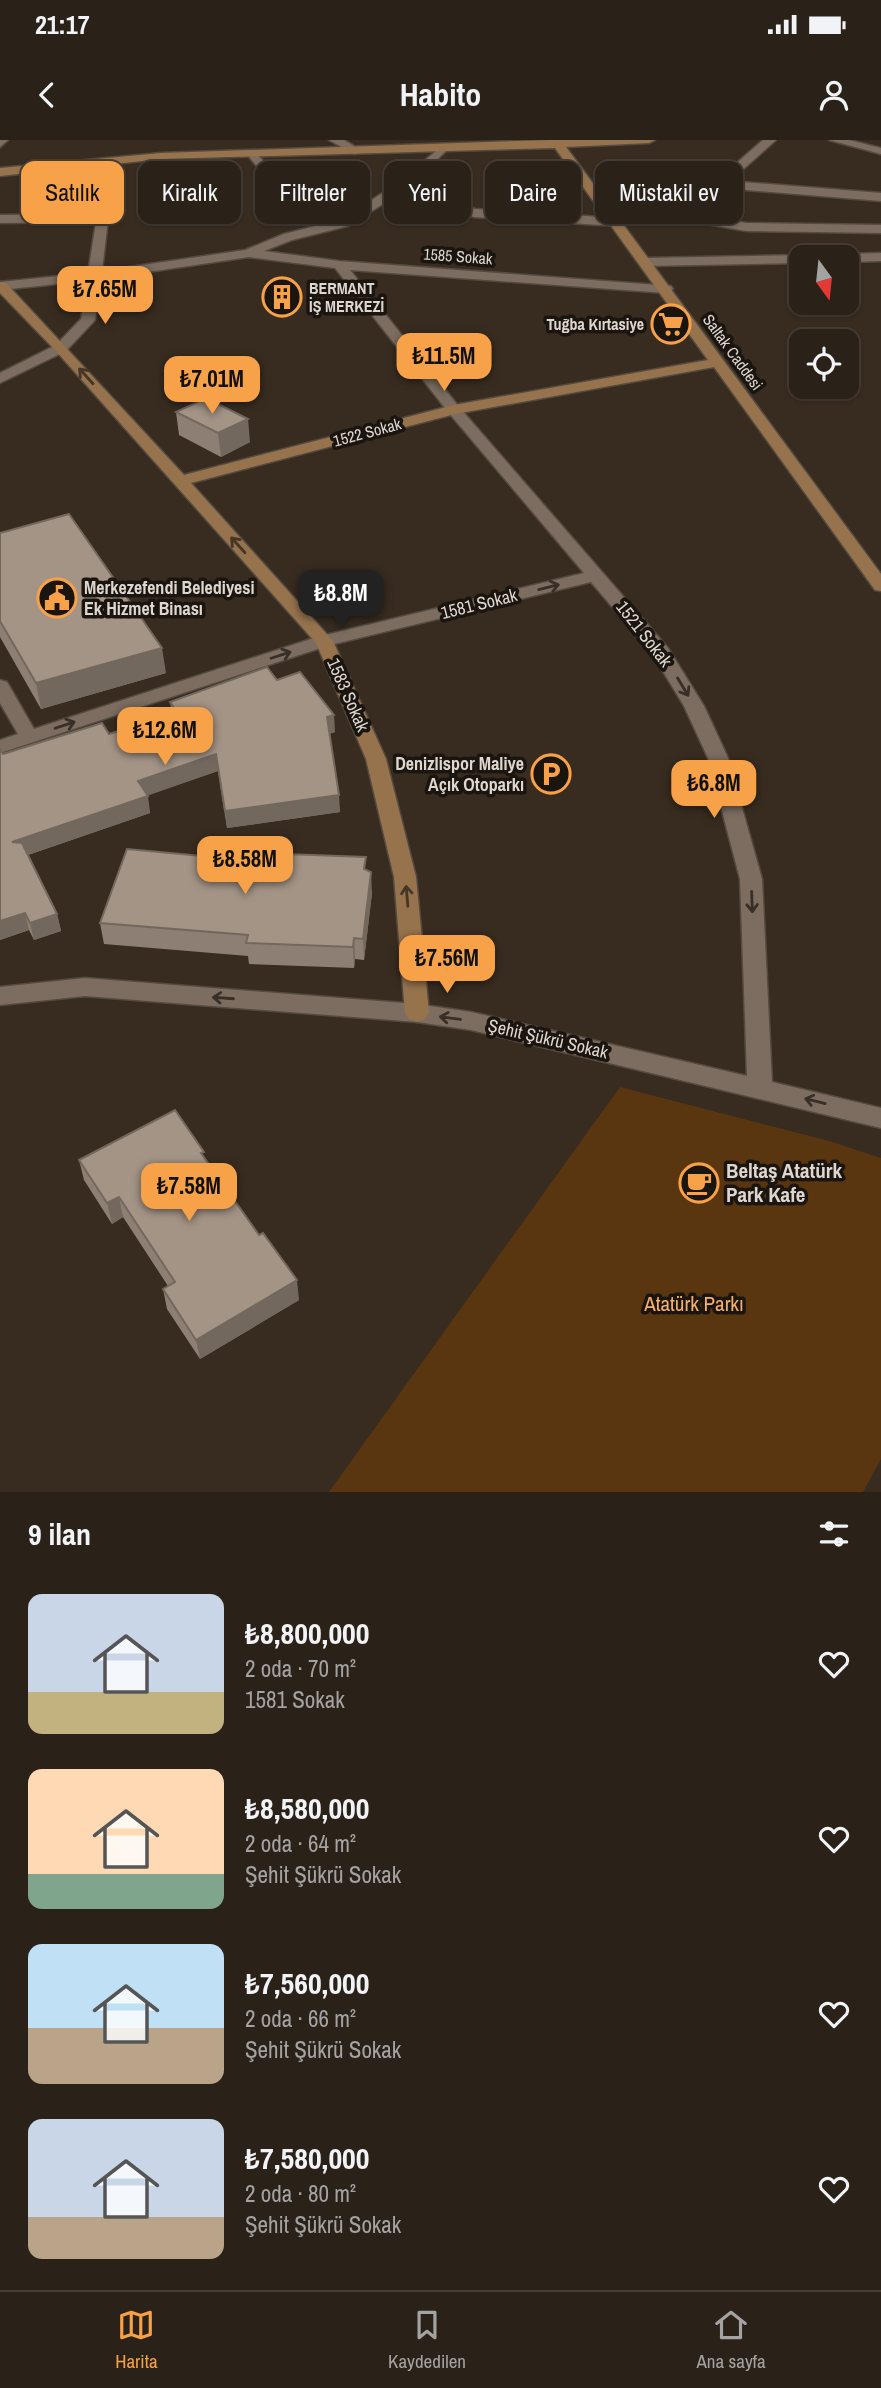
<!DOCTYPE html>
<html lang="tr">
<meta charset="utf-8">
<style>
body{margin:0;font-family:"Archivo Narrow",sans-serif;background:#322921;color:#f1f3f6;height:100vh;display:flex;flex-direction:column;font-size:26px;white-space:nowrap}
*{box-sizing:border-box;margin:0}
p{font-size:23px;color:#a5a3a2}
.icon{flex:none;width:38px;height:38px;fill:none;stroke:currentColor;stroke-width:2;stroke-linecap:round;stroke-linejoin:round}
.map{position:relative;height:1352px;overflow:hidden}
.panel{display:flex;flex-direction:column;background:#2a2118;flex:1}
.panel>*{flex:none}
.guide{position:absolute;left:21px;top:21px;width:840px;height:63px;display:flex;gap:14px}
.needle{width:46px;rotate:165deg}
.controls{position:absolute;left:789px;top:105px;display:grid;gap:14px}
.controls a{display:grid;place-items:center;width:70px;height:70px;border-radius:14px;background:#2a2118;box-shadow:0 2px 5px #0004,0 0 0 2px #463e37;font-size:35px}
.price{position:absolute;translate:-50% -60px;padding:0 16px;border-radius:14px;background:#f7a148;color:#111;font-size:23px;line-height:46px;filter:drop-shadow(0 2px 4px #0008)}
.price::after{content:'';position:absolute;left:50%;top:42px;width:21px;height:16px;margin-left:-10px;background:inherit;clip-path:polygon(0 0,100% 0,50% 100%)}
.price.selected{background:#222;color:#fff}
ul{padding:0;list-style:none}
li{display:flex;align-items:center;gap:21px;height:175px;padding:0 28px}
li span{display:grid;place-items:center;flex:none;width:196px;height:140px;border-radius:14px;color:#555}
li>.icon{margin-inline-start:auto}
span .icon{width:84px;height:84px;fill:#fffc;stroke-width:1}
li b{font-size:30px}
h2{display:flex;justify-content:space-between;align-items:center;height:84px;padding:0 28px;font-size:30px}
.tag{padding:0 24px;border-radius:14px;background:#2a2118;box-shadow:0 2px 5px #0004,0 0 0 2px #463e37;font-size:24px;line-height:63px}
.tag.selected{background:#f7a148;color:#111}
.status{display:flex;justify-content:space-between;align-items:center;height:49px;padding:0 35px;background:#2a2118;direction:ltr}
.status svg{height:19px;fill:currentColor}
header{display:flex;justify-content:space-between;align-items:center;height:91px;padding:0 28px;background:#2a2118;font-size:32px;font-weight:800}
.tabs{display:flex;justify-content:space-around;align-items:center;height:98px;border-top:2px solid #463e37;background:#2a2118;font-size:19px;color:#a5a3a2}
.tabs a{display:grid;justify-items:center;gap:4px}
.tabs .selected{color:#f7a148}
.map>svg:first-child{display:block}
.green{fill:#59360f}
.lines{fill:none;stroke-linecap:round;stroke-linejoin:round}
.street-casing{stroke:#544a40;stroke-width:3}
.secondary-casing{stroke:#544a40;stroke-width:3}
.street{fill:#7c6d60;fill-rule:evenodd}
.secondary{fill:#96734d;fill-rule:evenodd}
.wall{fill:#8d7f73}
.shaded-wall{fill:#73685e}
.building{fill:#a49486;stroke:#73685e;stroke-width:2}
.oneway{stroke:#463625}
.oneway2{stroke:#382f28}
.labels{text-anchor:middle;stroke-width:7;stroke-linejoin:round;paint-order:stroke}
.far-street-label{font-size:16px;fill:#ded6cf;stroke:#1b1510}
.far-poi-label{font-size:16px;font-weight:bold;fill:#ded6cf;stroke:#1b1510;text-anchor:start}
.poi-label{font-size:18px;font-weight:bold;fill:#ded6cf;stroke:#1b1510;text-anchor:start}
.street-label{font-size:18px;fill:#ded6cf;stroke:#1b1510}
.near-poi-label{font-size:21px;font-weight:bold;fill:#ded6cf;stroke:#1b1510;text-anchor:start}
.near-park-label{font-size:21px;fill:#f7b06b;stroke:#1b1510}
</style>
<div class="status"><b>21:17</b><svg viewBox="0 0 49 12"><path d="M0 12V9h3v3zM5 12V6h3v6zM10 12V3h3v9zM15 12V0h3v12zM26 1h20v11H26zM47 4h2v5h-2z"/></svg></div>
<header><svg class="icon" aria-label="back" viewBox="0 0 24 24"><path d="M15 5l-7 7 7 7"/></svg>Habito<svg class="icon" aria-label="person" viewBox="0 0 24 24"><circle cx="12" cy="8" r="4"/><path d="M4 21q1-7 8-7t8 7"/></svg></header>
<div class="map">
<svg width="881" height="1352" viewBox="0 0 881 1352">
<rect width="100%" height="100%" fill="#382c20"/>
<!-- green -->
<path class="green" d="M620,947L829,1001L881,1018V1319L863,1352H329Z"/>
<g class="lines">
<!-- street casing -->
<g class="street-casing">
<g id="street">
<path d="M0,0H8L0,7Z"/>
<path d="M329,0H344L364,12L354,14Z"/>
<path d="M763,0H776L730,41L881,53V61L722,48L680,71L746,83L881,85V93L746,91L668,77L617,86L474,77L427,64L402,52L348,86L292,100L264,111L339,121L671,146L673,149L666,153L350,130L459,267L668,508L704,566L728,618L762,739L772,942L881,968V988L471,890L417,882L85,856L0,865V847L85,838L417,864L471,872L747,936L740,739L708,618L684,566L653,515L591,442L330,505L0,613V600L18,594L0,563V540L7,542L34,589L317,497L584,433L449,273L335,128L249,117L101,139L95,180L66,211L0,243V233L56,205L81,179L87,141L0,150V142L88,133L96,82L0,83V75L97,74L105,21L115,19L102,131L245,110L284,94L331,82C297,69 269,43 247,14L253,11L298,53L343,78L397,44L442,6L448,9L446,11L409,46L435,58L475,69L617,78L664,70L716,41Z"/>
<path d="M829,0H849L881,8V14Z"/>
<path d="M881,113V121L847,122V117H841L847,114Z"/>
<path d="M802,115L807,117H802V123L646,126L639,122L646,118Z"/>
</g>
</g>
<!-- secondary casing -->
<g class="secondary-casing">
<path id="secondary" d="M549,0H655L649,3L566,7L881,434V451L875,450L714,227L455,274L191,343L333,501L386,619L416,737L429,873L425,879L417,882L409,879L405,873L394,737L366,619L316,503L56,211L0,153V142L6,143L184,335L454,265L708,220L555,8L161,19L0,36V28L161,13Z"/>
</g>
<!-- street -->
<use href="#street" class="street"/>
<!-- secondary -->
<use href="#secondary" class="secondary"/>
</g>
<!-- wall -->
<g class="wall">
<path d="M176,272L250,302L221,317L179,295Z"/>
<path d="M0,393L166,533L41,569L0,497Z"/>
<path d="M277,540L335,592L329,594L340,672L227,688L218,631L147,655L150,673L28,715L57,774L61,791L34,800L29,790L0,800V609L3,614L109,594L172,574L170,562Z"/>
<path d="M366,730L372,753L364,820L355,819L354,828L249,824L248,816L104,804L100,783Z"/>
<path d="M79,1020H205L299,1160L200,1219L167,1169L163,1149L168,1146L123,1077L112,1084L84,1040Z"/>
</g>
<!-- shaded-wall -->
<g class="shaded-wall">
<path d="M248,279L250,302L221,317L218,293Z"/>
<path d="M162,508L166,533L41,569L36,543Z"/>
<path d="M334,575L335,592L328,594L327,577Z"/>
<path d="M216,614L218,631L141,658L138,641Z"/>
<path d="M339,655L340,672L227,688L225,671Z"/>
<path d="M148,656L150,673L16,719L12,702Z"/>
<path d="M371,732L372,753L364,820L363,799Z"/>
<path d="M25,773L29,790L0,800V781Z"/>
<path d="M57,774L61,791L34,800L30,783Z"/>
<path d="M354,798L355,819L354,828L353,807Z"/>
<path d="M119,1057L123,1077L112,1084L107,1063Z"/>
<path d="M297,1140L299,1160L200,1219L196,1200Z"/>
</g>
<!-- building -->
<g class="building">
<path d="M206,258L248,279L218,293L176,272Z"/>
<path d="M69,374L162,508L36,543L0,481V393Z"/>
<path d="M267,527L277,540L300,532L334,575L327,577L339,655L225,671L216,614L138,641L148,656L12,702L22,703L57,774L30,783L25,773L0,781V609L3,614L102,583L109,594L177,572L170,562Z"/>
<path d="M127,709L256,721L258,713L366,717L364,729L371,732L363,799L354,798L353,807L246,803L248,795L100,783Z"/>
<path d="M175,970L204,1012L201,1013L259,1095L263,1093L297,1140L196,1200L163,1149L175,1142L119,1057L107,1063L79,1020Z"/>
</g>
<!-- one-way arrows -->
<defs><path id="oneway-shaft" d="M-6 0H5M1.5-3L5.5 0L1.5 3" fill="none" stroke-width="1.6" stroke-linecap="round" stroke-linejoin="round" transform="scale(1.75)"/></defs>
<g class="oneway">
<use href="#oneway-shaft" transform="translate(86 236) rotate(-132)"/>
<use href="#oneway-shaft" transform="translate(238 405) rotate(-132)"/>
<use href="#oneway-shaft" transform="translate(407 756) rotate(-95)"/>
</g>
<g class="oneway2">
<use href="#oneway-shaft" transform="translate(549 447) rotate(-14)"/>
<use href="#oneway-shaft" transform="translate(281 515) rotate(-18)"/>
<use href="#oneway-shaft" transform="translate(683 547) rotate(59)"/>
<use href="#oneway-shaft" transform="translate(65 585) rotate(-18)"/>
<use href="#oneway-shaft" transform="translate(752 762) rotate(88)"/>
<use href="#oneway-shaft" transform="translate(223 858) rotate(-176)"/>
<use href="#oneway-shaft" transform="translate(450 878) rotate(-172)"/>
<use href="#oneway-shaft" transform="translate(815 961) rotate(-166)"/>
</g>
<!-- icons -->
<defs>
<g id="building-ring" transform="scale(2.0125)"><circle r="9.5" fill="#1b1510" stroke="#f7a148" stroke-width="1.5"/><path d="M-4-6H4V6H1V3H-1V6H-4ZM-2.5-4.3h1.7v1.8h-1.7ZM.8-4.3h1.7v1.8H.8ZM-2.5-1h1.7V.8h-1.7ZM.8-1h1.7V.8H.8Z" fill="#f7a148"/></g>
<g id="supermarket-ring" transform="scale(2.0125)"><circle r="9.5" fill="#1b1510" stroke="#f7a148" stroke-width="1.5"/><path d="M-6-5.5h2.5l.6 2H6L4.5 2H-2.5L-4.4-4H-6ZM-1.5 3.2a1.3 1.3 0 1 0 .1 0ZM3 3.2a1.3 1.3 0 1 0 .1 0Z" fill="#f7a148"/></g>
<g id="civic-ring" transform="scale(2.0125)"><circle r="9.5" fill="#1b1510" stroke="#f7a148" stroke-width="1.5"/><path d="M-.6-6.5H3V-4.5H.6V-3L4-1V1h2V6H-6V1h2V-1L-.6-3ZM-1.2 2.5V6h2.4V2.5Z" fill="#f7a148"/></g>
<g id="parking-ring" transform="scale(2.0125)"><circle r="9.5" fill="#1b1510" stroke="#f7a148" stroke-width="1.5"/><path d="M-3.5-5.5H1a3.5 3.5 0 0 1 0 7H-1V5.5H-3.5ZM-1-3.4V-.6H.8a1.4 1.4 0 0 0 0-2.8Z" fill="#f7a148"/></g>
<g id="cafe-ring" transform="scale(2.0125)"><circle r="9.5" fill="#1b1510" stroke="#f7a148" stroke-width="1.5"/><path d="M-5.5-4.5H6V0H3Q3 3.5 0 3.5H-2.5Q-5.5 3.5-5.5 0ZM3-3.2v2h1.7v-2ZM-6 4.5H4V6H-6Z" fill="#f7a148"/></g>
</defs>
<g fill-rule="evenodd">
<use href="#building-ring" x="282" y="157"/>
<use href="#supermarket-ring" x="671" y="184"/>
<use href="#civic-ring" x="57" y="458"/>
<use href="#parking-ring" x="551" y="634"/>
<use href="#cafe-ring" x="699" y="1043"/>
</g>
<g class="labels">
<!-- far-street labels -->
<g class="far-street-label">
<text transform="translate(458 116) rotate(4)" y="6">1585 Sokak</text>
<text transform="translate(733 212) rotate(54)" y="6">Saltak Caddesi</text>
<text transform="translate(367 292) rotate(-15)" y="6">1522 Sokak</text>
</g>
<!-- far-poi labels -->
<g class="far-poi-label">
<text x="309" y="154">BERMANT<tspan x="309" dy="18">İŞ MERKEZİ</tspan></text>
<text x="644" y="190" text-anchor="end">Tuğba Kırtasiye</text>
</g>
<!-- poi labels -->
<g class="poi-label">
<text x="84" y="454">Merkezefendi Belediyesi<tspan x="84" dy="21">Ek Hizmet Binası</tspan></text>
<text x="524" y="630" text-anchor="end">Denizlispor Maliye<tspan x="524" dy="21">Açık Otoparkı</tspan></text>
</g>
<!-- street labels -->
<g class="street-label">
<text transform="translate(479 464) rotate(-14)" y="6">1581 Sokak</text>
<text transform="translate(644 494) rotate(52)" y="6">1521 Sokak</text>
<text transform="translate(348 555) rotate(66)" y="6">1583 Sokak</text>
<text transform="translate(548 899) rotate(13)" y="6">Şehit Şükrü Sokak</text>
</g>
<!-- near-poi labels -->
<g class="near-poi-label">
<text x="726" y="1038">Beltaş Atatürk<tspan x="726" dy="24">Park Kafe</tspan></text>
</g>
<!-- near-park labels -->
<g class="near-park-label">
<text x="694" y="1171">Atatürk Parkı</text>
</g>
</g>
</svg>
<div class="controls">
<a><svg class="needle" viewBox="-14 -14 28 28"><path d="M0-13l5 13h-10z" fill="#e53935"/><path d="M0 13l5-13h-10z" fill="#a5a3a2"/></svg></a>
<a><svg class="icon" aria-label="locate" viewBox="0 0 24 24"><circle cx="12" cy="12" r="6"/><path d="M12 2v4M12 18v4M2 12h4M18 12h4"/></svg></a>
</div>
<b class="price" style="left:105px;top:186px">₺7.65M</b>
<b class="price" style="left:444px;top:253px">₺11.5M</b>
<b class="price" style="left:212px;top:276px">₺7.01M</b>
<b class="price selected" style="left:341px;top:490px">₺8.8M</b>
<b class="price" style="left:165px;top:627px">₺12.6M</b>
<b class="price" style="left:714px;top:680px">₺6.8M</b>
<b class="price" style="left:245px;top:756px">₺8.58M</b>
<b class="price" style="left:447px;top:855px">₺7.56M</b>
<b class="price" style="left:189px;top:1083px">₺7.58M</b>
<div class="guide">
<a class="tag selected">Satılık</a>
<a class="tag">Kiralık</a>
<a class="tag">Filtreler</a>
<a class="tag">Yeni</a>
<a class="tag">Daire</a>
<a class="tag">Müstakil ev</a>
</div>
</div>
<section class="panel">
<h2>9 ilan<svg class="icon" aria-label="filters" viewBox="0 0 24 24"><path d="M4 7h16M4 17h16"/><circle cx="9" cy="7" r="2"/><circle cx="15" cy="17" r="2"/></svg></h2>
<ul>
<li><span style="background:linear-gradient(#c9d6e8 70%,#c2b280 0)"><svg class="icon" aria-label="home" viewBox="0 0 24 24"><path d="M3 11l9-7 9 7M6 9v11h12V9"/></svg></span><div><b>₺8,800,000</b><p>2 oda · 70 m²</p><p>1581 Sokak</p></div><svg class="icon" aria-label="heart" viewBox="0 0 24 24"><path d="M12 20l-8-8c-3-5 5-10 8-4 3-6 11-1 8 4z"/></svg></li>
<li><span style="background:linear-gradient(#ffd9b3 75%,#7fa58c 0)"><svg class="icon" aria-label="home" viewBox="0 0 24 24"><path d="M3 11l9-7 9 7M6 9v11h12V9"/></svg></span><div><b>₺8,580,000</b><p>2 oda · 64 m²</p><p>Şehit Şükrü Sokak</p></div><svg class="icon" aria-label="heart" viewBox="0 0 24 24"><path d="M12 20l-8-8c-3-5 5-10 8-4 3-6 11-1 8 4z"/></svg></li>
<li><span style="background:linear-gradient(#bfe0f5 60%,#b9a48a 0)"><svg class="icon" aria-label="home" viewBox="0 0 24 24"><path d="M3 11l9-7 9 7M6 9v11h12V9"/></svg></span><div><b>₺7,560,000</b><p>2 oda · 66 m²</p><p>Şehit Şükrü Sokak</p></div><svg class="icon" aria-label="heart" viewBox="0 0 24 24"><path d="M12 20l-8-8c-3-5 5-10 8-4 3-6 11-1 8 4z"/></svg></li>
<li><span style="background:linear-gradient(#c9d6e8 70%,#b9a48a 0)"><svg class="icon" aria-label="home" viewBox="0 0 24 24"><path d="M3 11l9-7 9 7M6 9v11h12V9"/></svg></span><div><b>₺7,580,000</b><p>2 oda · 80 m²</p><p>Şehit Şükrü Sokak</p></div><svg class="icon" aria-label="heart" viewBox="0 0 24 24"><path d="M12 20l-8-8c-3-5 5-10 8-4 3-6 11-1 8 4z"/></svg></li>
</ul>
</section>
<nav class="tabs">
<a class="selected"><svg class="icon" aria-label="map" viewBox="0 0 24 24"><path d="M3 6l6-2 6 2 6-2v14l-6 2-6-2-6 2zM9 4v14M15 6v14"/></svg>Harita</a>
<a><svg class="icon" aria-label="saved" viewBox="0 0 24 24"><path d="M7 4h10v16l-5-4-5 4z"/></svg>Kaydedilen</a>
<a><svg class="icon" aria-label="home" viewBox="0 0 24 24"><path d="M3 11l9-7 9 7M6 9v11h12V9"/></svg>Ana sayfa</a>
</nav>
